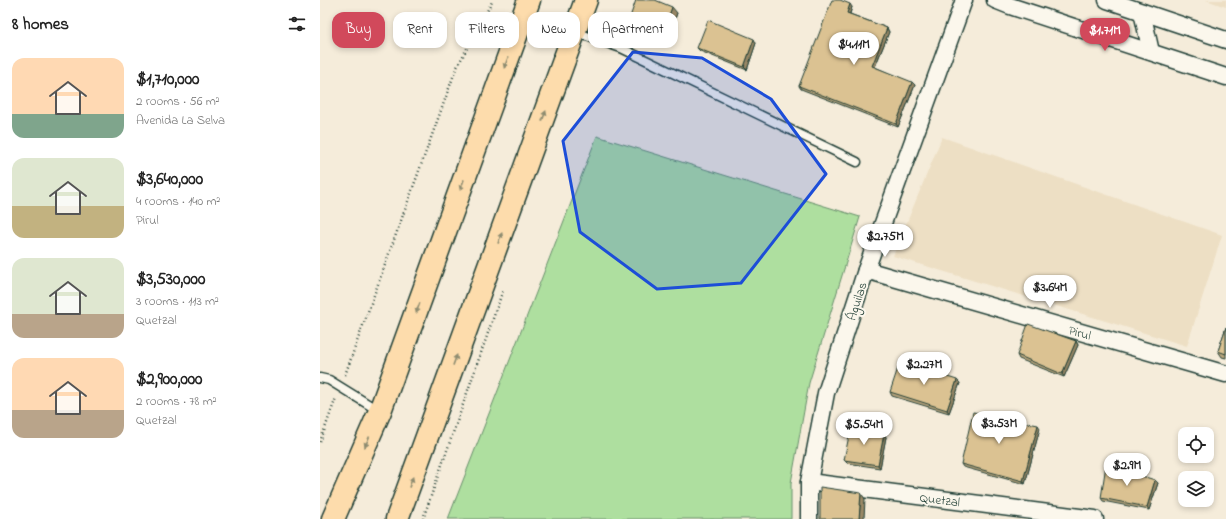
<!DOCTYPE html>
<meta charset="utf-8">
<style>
body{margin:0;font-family:"Indie Flower",sans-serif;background:#f6f6f6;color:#222;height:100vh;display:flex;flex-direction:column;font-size:15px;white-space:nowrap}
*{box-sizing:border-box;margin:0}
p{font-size:13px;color:#767676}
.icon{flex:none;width:22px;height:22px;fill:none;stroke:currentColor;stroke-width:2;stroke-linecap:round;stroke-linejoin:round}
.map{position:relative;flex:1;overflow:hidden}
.details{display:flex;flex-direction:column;background:#fff;width:320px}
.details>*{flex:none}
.guide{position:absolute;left:12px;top:12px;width:380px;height:36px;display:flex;gap:8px}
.buttons{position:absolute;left:858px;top:427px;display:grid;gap:8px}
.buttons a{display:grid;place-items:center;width:36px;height:36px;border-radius:8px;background:#fff;box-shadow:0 2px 6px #0003;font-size:20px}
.price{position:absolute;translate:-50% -34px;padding:0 9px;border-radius:14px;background:#fff;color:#222;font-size:13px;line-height:26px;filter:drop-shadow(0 1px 2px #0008)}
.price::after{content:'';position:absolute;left:50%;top:24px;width:12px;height:9px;margin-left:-6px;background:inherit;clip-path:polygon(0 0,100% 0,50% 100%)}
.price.selected{background:#d1495b;color:#fff}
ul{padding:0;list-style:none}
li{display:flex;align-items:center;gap:12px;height:100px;padding:0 12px}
li span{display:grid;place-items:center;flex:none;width:112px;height:80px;border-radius:12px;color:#555}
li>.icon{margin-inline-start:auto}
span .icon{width:48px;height:48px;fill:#fffc;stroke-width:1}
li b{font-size:17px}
h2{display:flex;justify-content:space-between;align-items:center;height:48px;padding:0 12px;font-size:17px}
.tag{padding:0 14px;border-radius:12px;background:#fff;box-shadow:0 2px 6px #0003;font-size:14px;line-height:36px}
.tag.selected{background:#d1495b;color:#fff}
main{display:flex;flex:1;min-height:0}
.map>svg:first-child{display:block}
.built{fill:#eddfc4}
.green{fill:#aedf9f;stroke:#668e6a}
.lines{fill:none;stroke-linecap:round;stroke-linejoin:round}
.lane-casing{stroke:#1f3d34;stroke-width:11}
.street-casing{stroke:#1f3d34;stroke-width:19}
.highway-casing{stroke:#1f3d34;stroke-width:25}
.path{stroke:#1f3d34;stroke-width:2.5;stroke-dasharray:1 3;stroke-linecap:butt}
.lane{stroke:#fbf7ec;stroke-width:8}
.street{stroke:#fbf7ec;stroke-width:16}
.highway{stroke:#fddcac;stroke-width:22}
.wall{fill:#bca77e;stroke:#1f3d34}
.shaded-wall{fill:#986;stroke:#1f3d34}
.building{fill:#dbc292;stroke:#1f3d34}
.oneway{fill:#8e8c70}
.marked{fill:#1d4ed8;fill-opacity:0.2;stroke:#1d4ed8;stroke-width:3;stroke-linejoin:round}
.labels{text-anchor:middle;stroke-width:4;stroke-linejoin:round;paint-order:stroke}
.street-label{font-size:13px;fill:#1f3d34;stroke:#fbf7ec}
</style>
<main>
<section class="details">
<h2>8 homes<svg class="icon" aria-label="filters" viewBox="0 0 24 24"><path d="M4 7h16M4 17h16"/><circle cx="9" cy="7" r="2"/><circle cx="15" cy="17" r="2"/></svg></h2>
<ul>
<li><span style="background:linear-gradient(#ffd9b3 70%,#7fa58c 0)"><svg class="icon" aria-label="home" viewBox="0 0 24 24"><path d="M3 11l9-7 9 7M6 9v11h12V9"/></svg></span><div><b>$1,710,000</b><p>2 rooms · 56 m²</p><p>Avenida La Selva</p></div></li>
<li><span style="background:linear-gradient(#dfe7d0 60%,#c2b280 0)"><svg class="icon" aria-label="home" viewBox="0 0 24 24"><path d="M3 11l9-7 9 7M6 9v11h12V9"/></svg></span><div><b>$3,640,000</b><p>4 rooms · 140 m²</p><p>Pirul</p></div></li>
<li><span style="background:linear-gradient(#dfe7d0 70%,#b9a48a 0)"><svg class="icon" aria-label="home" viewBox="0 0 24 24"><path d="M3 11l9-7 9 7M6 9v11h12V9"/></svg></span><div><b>$3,530,000</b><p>3 rooms · 113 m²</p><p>Quetzal</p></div></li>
<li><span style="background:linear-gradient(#ffd9b3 65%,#b9a48a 0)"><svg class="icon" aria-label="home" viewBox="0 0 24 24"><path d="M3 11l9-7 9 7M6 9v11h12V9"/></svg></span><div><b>$2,900,000</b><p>2 rooms · 78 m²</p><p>Quetzal</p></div></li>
</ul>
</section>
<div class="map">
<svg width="906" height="519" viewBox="0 0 906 519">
<rect width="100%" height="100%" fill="#f5ecda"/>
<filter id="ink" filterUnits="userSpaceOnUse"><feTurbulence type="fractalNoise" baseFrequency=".025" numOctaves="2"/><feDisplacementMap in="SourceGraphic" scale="8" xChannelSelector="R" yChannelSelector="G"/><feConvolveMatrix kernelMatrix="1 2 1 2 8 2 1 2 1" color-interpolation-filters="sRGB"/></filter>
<g filter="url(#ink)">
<!-- built -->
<g class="built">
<path d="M886,0H906V7Z"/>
<path d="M622,137L902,235L867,346L573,256Z"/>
</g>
<!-- green -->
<path class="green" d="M277,136L540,217L489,383L471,483V519H128Z"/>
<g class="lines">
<!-- lane casing -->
<g class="lane-casing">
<g id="lane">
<path d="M255,32L301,48L537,162"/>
<path d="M0,378L9,380L59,411"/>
</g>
</g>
<!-- street casing -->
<g class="street-casing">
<g id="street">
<path d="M675,0L690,6L906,77"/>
<path d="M787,0L906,40"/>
<path d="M822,12L831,52"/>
<path d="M546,270L906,374"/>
<path d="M489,482L775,519"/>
<path d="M489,519V482L506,393L546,270L644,0"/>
</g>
</g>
<!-- highway casing -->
<g class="highway-casing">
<g id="highway">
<path d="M13,519L60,411L209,0"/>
<path d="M77,519L266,0"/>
</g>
</g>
<!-- path -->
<g class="path">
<path d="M25,375L136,69L173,0"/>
<path d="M0,442L16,398"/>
<path d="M103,519L183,290"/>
</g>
<!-- lane -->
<use href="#lane" class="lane"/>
<!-- street -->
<use href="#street" class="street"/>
<!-- highway -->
<use href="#highway" class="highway"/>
</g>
<!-- wall -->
<g class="wall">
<path d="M532,7L530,14L567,28L569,32L555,67L595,85L578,127L481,89L479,86Z"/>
<path d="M357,13L348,39L313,26L309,20Z"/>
<path d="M436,43L427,70L380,51L377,48Z"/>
<path d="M906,327V358L902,357L898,351Z"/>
<path d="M756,341L758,345L744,377L699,359L697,355Z"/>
<path d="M640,383L629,413L572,396L570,392Z"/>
<path d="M720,428L705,484L643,467L641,464Z"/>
<path d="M564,434L566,437L560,468L527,463L524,460Z"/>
<path d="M835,480L838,483L829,510L783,501L781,498Z"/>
</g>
<!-- shaded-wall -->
<g class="shaded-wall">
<path d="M530,4L532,7L529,16L527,13Z"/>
<path d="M352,7L357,13L348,39L343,33Z"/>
<path d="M567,28L569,32L554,69L552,66Z"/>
<path d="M434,39L436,43L427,70L424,67Z"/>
<path d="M592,82L595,85L578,127L576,124Z"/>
<path d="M756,341L758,345L744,377L742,374Z"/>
<path d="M637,380L640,383L629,413L627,410Z"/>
<path d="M718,425L720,428L705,484L703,481Z"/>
<path d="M564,434L566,437L560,468L558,465Z"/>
<path d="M835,480L838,483L829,510L827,507Z"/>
<path d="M541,493L545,499L544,519H539Z"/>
</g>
<!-- building -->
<g class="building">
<path d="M316,0H335L352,7L343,33L309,20Z"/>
<path d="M512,0H520L530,4L527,13L567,28L552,66L592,82L576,124L479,86Z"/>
<path d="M388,20L434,39L424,67L377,48Z"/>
<path d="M708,324L756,341L742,374L697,355Z"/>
<path d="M906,327V354L898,351Z"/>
<path d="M580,362L637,380L627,410L570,392Z"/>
<path d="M653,412L718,425L703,481L641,464Z"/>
<path d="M531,426L564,434L558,465L524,460Z"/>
<path d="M786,465L835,480L827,507L781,498Z"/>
<path d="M500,487L541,493L539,519H500Z"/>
</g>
<!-- one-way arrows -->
<defs><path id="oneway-solid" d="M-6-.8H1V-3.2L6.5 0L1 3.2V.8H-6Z"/></defs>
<g class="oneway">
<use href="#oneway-solid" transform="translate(186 63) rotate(110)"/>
<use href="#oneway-solid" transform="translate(224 116) rotate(-70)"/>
<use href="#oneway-solid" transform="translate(142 185) rotate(110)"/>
<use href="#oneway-solid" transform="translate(180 238) rotate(-70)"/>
<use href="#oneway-solid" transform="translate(98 308) rotate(110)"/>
<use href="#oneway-solid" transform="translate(135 360) rotate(-70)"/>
<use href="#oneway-solid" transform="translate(47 442) rotate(114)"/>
<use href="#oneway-solid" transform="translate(91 482) rotate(-70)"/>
</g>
</g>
<!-- marked area -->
<path class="marked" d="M313,52L382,58L451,99L506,174L421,283L337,289L260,232L243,141Z"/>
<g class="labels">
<!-- street labels -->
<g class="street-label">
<text transform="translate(536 301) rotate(-72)" y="5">Águilas</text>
<text transform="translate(760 332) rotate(16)" y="5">Pirul</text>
<text transform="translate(620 499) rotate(7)" y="5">Quetzal</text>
</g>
</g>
</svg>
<div class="buttons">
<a><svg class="icon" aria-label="locate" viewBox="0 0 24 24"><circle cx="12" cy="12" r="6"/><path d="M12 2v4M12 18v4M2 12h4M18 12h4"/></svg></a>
<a><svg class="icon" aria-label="layers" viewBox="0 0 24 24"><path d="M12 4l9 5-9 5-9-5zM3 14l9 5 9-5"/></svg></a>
</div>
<b class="price selected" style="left:785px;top:52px">$1.71M</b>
<b class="price" style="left:534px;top:66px">$4.11M</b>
<b class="price" style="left:565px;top:258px">$2.75M</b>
<b class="price" style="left:730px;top:309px">$3.64M</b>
<b class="price" style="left:604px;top:386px">$2.27M</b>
<b class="price" style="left:679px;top:445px">$3.53M</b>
<b class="price" style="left:544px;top:446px">$5.54M</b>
<b class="price" style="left:807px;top:487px">$2.9M</b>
<div class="guide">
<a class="tag selected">Buy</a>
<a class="tag">Rent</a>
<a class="tag">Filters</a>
<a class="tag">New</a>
<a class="tag">Apartment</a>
</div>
</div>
</main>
